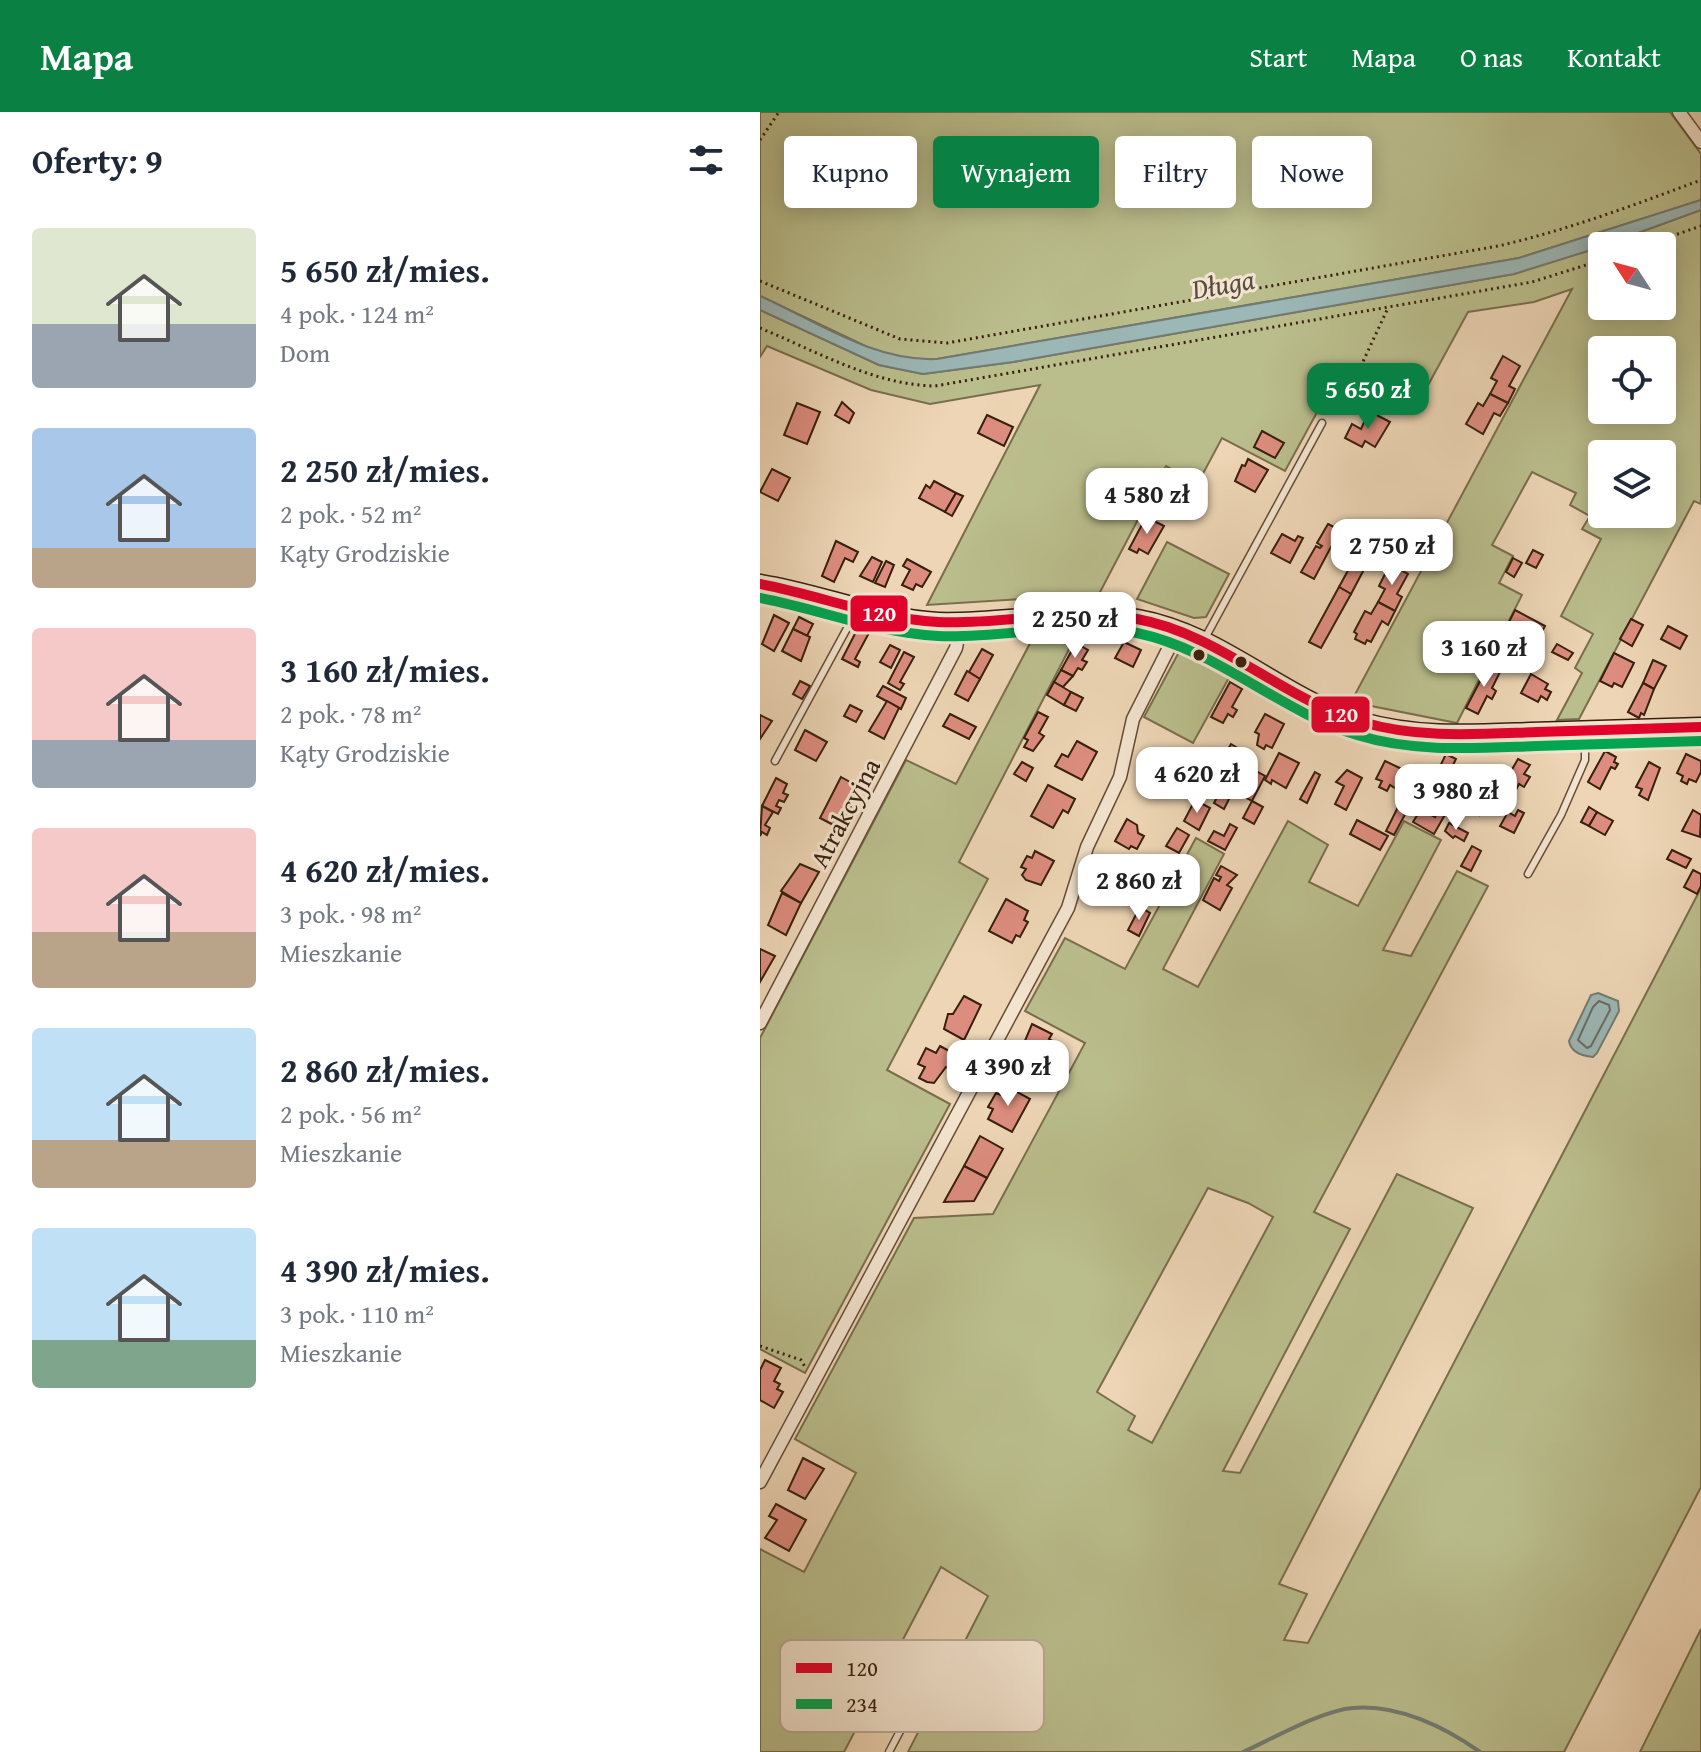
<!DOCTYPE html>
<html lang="pl">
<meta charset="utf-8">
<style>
body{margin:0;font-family:"Gentium Book Plus",serif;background:#f2f2f3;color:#1f2937;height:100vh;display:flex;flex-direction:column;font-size:30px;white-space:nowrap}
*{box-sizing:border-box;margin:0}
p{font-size:26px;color:#747a83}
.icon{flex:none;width:44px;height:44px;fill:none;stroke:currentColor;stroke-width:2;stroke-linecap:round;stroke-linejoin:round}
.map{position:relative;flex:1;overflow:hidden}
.panel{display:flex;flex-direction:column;background:#fff;width:760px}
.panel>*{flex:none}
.banner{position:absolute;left:24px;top:24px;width:760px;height:72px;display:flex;gap:16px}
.needle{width:52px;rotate:306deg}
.fabs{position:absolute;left:828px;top:120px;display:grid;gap:16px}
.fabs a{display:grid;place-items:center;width:88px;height:88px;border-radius:8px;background:#fff;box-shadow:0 4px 20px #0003;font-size:40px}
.price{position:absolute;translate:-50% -68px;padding:0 18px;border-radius:16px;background:#fff;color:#222;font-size:26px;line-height:52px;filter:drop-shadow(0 2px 4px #0008)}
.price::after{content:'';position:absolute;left:50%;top:48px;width:24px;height:18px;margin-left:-12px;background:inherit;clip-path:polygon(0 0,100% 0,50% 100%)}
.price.selected{background:#0b8043;color:#fff}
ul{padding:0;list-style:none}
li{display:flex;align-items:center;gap:24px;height:200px;padding:0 32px}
li span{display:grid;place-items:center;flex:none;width:224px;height:160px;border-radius:8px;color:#555}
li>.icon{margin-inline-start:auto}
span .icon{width:96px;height:96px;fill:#fffc;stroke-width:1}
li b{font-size:34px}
h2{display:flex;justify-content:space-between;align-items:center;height:96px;padding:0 32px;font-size:34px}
.tag{padding:0 28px;border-radius:8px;background:#fff;box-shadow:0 4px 20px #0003;font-size:28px;line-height:72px}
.tag.selected{background:#0b8043;color:#fff}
header{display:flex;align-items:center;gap:48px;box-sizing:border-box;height:112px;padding:0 40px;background:#0b8043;color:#fff}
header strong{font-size:38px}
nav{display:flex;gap:44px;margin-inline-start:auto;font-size:28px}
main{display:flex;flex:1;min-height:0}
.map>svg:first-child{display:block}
.green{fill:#babd8c;stroke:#796e4c;stroke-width:2;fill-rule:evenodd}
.water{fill:#9bb7b6;stroke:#737a72;stroke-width:2}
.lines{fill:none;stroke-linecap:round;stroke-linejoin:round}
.shore{stroke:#6a6b62;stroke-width:2}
.stream{stroke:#737a72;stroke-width:4}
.building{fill:#dd8d7f;stroke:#381f0d;stroke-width:2}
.lane-casing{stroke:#654c37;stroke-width:9}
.street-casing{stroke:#654c37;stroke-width:15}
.secondary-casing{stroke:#381f0d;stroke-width:21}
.path{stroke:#381f0d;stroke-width:3;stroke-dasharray:2 4;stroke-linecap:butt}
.lane{stroke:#f3e4cf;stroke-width:6}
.street{stroke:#f3e4cf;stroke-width:12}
.secondary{stroke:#f3e4cf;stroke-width:18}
.bus-1-casing{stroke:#f3e4cf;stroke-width:16}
.bus-2-casing{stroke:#f3e4cf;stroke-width:16}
.bus-1{stroke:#e4002b;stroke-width:10}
.bus-2{stroke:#00a651;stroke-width:10}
.bus-dot{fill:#381f0d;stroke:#f3e4cf;stroke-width:3}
.labels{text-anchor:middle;stroke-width:6;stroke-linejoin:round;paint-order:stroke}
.street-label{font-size:26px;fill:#381f0d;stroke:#f3e4cf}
.water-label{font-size:28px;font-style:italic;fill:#564d40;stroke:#f3e4cf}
.key{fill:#f3e4cf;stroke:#bba995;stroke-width:2}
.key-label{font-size:22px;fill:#381f0d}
.line-badge{stroke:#f3e4cf;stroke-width:3}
.badge-label{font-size:22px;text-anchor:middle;font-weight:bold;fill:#fff}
</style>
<header>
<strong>Mapa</strong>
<nav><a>Start</a><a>Mapa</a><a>O nas</a><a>Kontakt</a></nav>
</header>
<main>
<section class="panel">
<h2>Oferty: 9<svg class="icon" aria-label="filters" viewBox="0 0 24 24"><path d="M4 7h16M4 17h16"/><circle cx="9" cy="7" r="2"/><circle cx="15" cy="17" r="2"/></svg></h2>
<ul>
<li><span style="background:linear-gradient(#dfe7d0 60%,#9aa5b1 0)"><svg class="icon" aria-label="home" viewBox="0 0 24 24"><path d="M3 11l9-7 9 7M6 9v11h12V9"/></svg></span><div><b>5 650 zł/mies.</b><p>4 pok. · 124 m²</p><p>Dom</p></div></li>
<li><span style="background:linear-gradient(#a9c7e8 75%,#b9a48a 0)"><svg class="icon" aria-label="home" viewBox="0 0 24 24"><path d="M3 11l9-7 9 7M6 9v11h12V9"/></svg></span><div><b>2 250 zł/mies.</b><p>2 pok. · 52 m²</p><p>Kąty Grodziskie</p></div></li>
<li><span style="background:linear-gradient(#f6c9c9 70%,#9aa5b1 0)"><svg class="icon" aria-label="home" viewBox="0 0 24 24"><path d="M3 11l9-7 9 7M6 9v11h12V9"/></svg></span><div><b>3 160 zł/mies.</b><p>2 pok. · 78 m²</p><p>Kąty Grodziskie</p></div></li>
<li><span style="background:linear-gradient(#f6c9c9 65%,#b9a48a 0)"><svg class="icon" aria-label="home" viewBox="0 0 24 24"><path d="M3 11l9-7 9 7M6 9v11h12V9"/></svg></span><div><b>4 620 zł/mies.</b><p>3 pok. · 98 m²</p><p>Mieszkanie</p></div></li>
<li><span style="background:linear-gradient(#bfe0f5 70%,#b9a48a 0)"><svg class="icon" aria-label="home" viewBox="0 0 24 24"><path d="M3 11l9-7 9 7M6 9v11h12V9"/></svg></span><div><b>2 860 zł/mies.</b><p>2 pok. · 56 m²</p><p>Mieszkanie</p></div></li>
<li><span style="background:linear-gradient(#bfe0f5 70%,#7fa58c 0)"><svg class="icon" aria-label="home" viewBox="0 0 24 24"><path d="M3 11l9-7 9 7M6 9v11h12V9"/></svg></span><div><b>4 390 zł/mies.</b><p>3 pok. · 110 m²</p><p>Mieszkanie</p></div></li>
</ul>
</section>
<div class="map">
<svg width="941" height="1640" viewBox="0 0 941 1640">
<rect width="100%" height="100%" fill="#edd5b5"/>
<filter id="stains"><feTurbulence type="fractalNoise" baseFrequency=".0025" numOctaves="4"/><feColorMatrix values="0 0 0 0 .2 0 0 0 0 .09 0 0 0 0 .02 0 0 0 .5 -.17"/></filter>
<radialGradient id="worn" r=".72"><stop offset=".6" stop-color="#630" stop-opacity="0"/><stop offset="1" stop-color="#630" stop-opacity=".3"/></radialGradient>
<!-- green -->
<g class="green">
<path d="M0,0H910L941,42V88L759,146L177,247L147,248L120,241L0,184Z"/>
<path d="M941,98V392L934,389L819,607L797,608L822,561L815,556L833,522L801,504L841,427L822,417L830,404L810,393L816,381L772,360L732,433L753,444L739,471L762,483L697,611L591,590L812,177L774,190L708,200L654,299L590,264L571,298L561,293L525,359L462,326L438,371L406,354L339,482L167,493L280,273L170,292L111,278L7,234L0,245V198L119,253L163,262L253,250L754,162L842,134V194H902V134H842ZM842,238H902V298H842ZM842,342H902V402H842Z"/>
<path d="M407,430L469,462L446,505L434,506L377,487Z"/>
<path d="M320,516L199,750L228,767L127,958L190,992L45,1261L0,1237V926L146,648L196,672L276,520Z"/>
<path d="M419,540L471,562L433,631L384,605Z"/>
<path d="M528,709L568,733L549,770L598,794L644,709L681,728L623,838L651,844L697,759L728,774L554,1100L590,1117L463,1359L480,1361L637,1062L713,1096L519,1472L547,1482L524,1528L548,1531L941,776V1375L804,1640H148L228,1484L181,1455L84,1640H0V1437L44,1460L96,1361L35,1327L154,1106L233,1102L325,931L265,899L305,826L365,857L436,726L464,742L403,857L438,875ZM448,1076L488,1091L513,1105L392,1331L368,1318L375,1304L337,1280Z"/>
<path d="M941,1517V1640H880Z"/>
</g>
<!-- water -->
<g class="water">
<path d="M941,88V98L831,138L754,162L253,250L163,262L119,253L0,198V184C56,209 114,250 177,247L759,146Z"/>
<path d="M838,881L858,889L859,899L837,941L833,945C822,944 811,940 809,929L831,883Z"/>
</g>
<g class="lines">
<!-- shore -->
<path class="shore" d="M839,889L849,893L850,898L831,934L827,936L818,928L833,895Z"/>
<!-- stream -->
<path class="stream" d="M483,1640C512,1627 563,1598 593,1596C638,1592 685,1615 720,1640"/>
</g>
<!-- building -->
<g class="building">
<path d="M743,244L760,254L749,274L755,277L748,291L730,282L737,269L731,266Z"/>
<path d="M730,282L748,291L740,304L734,301L723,322L706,312L718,291L723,294Z"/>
<path d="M82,290L94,301L89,311L75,303Z"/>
<path d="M37,291L60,300L47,332L24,323Z"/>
<path d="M609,299L630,310L615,335L605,329L602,335L585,326L592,312L601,317Z"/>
<path d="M227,303L253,315L244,334L218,321Z"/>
<path d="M502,319L524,331L515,346L494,335Z"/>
<path d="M488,347L508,358L495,380L475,369L482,353L485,354Z"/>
<path d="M12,357L30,366L18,389L0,380Z"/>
<path d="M174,369L196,381L185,400L159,386L166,373L170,376Z"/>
<path d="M196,381L203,384L192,404L185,400Z"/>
<path d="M386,405L404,414L388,442L379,437L377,441L369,437Z"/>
<path d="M568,412L580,418L554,467L541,460L556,434L560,436L562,434L557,431Z"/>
<path d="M609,420L620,427L591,482L579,475Z"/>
<path d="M522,422L535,429L538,424L543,426L530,451L511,441Z"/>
<path d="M76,429L98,440L93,450L85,446L74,470L62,464Z"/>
<path d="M773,438L783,443L776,456L766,451Z"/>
<path d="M112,445L122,450L113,470L100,464Z"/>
<path d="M753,446L762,451L754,465L746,460Z"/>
<path d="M147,447L171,460L162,475L156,472L153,478L142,473L150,458L143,454Z"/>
<path d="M126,449L134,453L125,475L115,471Z"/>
<path d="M630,452L648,462L637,482L642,485L635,499L618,490L625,477L619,474Z"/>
<path d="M579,475L591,482L561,536L549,530Z"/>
<path d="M618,490L635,499L628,513L622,509L611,530L607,528L605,532L595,527L597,522L594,520L605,499L611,502Z"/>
<path d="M755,498L785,514L775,533L745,518Z"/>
<path d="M14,503L29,511L14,539L2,532Z"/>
<path d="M39,505L53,512L47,524L33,517Z"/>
<path d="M871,507L883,513L872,534L860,527Z"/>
<path d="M99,514L110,519L95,547L100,550L98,555L82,547Z"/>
<path d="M908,514L927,524L920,537L901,527Z"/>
<path d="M33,517L50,525L41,549L22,539Z"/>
<path d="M745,518L754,523L747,541L736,535Z"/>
<path d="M364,530L381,538L373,555L355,546Z"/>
<path d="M316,531L328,538L322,548L327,550L322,558L318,556L313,564L301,558Z"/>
<path d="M797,532L813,541L808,548L792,540Z"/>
<path d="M130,533L140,538L131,556L120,550Z"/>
<path d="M222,537L233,543L220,567L209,560Z"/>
<path d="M144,540L154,545L140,570L144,572L140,578L128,571Z"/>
<path d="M854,541L874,551L862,575L854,571L852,575L840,569Z"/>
<path d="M893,548L906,554L894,577L883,571Z"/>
<path d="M729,552L741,558L732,576L736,579L732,587L727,584L718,602L706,596Z"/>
<path d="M301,558L313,564L303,575L294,570Z"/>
<path d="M207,559L220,567L208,589L195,582Z"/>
<path d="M771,562L788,572L785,577L791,580L787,588L781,584L778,590L761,581Z"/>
<path d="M40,569L50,574L42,587L33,582Z"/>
<path d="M294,570L311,580L304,593L287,583Z"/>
<path d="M470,570L482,577L472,595L477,598L473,605L468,602L463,611L451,605Z"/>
<path d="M883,571L894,577L884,603L881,601L879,606L868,600Z"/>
<path d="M123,574L146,586L141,597L117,584Z"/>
<path d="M311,580L323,586L316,599L304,593Z"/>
<path d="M127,589L139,596L124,627L109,619Z"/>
<path d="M90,593L102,599L96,610L84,604Z"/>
<path d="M278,600L288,605L279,621L284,624L273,639L264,635L268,628L264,626Z"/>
<path d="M190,602L216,615L209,627L183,614Z"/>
<path d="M505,602L524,612L512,636L506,633L504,637L497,633L499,622L495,620Z"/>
<path d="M0,603L12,609L0,627Z"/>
<path d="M45,618L67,630L56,649L35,638Z"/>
<path d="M317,629L337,640L322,668L295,654L302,642L308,645Z"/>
<path d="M471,632L481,638L474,651L463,645Z"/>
<path d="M845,639L856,645L854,650L858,652L855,657L851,655L840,677L828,670Z"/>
<path d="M519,641L539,651L526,676L512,668L511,672L505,668Z"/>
<path d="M686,642L696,647L680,679L670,675Z"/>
<path d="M926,642L941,649V660L936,670L929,667L927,672L921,669L923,664L917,661Z"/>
<path d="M758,647L770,653L764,662L770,665L764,675L759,672L751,687L739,680Z"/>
<path d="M625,649L644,658L635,676L630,673L627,679L619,675L622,669L616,667Z"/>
<path d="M262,650L273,656L266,669L254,662Z"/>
<path d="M889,650L900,656L888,688L879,683L882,677L876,675Z"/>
<path d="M392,651L411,662L407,669L413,671L402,686L398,684L400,680L381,670Z"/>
<path d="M587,658L602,666L586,698L575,692L584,674L576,670Z"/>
<path d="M496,659L505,664L492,689L483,684Z"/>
<path d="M555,660L560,663L547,691L540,687Z"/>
<path d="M470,662L478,666L477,671L464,697L454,691Z"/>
<path d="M81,665L99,675L81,717L60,706Z"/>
<path d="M16,666L27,672L23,681L28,683L24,690L19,688L16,694L21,696L18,702L2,694Z"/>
<path d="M288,673L315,687L308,701L303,698L293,716L271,704Z"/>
<path d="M708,675L724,684L719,703L699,693Z"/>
<path d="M435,688L450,696L439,718L424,709Z"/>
<path d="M684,688L691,692L674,722L653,710L661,697L675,705Z"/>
<path d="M492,689L503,695L494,712L483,706Z"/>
<path d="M640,691L649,695L634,723L626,719Z"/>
<path d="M2,694L13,700L5,713L10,716L7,723L2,720L0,724Z"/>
<path d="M829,695L837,700L829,714L821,710Z"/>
<path d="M758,698L764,701L754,721L740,714L748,700L755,704Z"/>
<path d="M933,698L941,703L940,725L922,719Z"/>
<path d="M837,700L853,709L845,723L829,714Z"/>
<path d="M367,707L377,713L378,721L384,724L377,737L371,734L369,737L355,729Z"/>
<path d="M597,708L628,724L620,738L590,722Z"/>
<path d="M689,711L708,721L704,729L695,724L693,726L685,719Z"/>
<path d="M470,712L477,716L465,738L448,729L454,719L464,724Z"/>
<path d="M417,716L429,723L419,741L406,734Z"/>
<path d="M712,734L721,739L711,759L701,754Z"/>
<path d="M912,738L931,747L926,756L907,747Z"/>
<path d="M275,739L294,749L281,773L266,768L262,763L266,757L261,755L267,744L272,746Z"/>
<path d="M40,752L59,760L41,791L21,779Z"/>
<path d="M461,754L477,763L467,773L472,776L460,798L443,788L454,766L459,769L461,765L456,763Z"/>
<path d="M933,758L941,762V774L937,782L924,775Z"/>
<path d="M22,781L41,791L26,823L8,813Z"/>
<path d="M246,787L268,799L264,808L268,810L260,825L256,823L252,831L229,819Z"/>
<path d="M380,795L390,801L379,824L368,818Z"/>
<path d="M0,837L15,844L0,870Z"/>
<path d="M204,884L221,893L204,928L184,917L188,902H193Z"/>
<path d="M272,912L292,922L289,927L296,931L282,956L274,952L271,958L256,950Z"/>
<path d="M180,934L200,945L193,958L186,955L174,971L167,970L159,966L165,955L158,952L166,936L176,941Z"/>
<path d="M246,974L270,987L252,1020L228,1007L233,997L228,995L236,981L241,983Z"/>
<path d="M220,1024L243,1037L227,1066L204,1054Z"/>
<path d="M204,1054L227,1066L214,1089L184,1090Z"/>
<path d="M5,1248L21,1256L14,1269L20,1272L17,1277L23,1280L14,1296L0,1288V1258Z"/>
<path d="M43,1346L64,1357L45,1387L28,1378Z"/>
<path d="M16,1392L46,1408L29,1439L5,1426L17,1408L9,1404Z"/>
</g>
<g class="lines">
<!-- lane casing -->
<g class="lane-casing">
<g id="lane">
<path d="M444,528L562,311"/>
<path d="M15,649L97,498"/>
<path d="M768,762L801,703L825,648V620"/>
<path d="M129,1640L185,1534"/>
</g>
</g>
<!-- street casing -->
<g class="street-casing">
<g id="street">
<path d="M919,0L941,30"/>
<path d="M0,911L196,536L201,509"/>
<path d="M0,1370L308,796L327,735L360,665L373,607L418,518"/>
</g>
</g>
<!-- secondary casing -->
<g class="secondary-casing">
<path id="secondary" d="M0,472C59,481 118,507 178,510C244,512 311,495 378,507C462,522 522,587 602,610C658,626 714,622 771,620C828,618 884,617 941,615"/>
</g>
<!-- path -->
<g class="path">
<path d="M0,28L19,0"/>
<path d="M883,134L941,114"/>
<path d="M0,169L140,227L187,231L738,134C808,118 874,93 941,68"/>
<path d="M0,216C56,239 114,273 175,274L772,170L842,148"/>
<path d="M593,271L628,196"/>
<path d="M0,1234L41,1248L45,1255"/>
</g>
<!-- lane -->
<use href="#lane" class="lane"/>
<!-- street -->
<use href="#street" class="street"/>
<!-- secondary -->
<use href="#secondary" class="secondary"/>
<!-- bus-1 casing -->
<g class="bus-1-casing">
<path id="bus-1" d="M0,472C59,483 117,507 178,510C244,513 311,495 377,507C460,522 522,587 602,610C659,627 719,622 777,620C832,618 886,617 941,615"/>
</g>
<!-- bus-2 casing -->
<g class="bus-2-casing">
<path id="bus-2" d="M0,486C59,497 117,521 178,524C244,527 312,507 377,521C458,538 519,599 597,623C655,641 717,636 777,634C832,632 886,631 941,629"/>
</g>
<!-- bus-1 -->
<use href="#bus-1" class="bus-1"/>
<!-- bus-2 -->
<use href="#bus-2" class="bus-2"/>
</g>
<!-- markers -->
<g class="bus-dot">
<circle cx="439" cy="543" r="7"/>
<circle cx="481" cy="550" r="7"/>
</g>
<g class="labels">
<!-- street labels -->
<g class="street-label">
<text transform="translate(85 701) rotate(-62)" y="9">Atrakcyjna</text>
</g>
<!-- water labels -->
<g class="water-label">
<text transform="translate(463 172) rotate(-10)" y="10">Długa</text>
</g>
</g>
<!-- legend -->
<rect x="20" y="1528" width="264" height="92" rx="12" class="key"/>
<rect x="36" y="1551" width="36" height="10" fill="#e4002b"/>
<rect x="36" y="1587" width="36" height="10" fill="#00a651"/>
<g class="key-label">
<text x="86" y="1564">120</text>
<text x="86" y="1600">234</text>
</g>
<g class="line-badge">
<rect x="89" y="482" width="60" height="39" rx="8" fill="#e4002b"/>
<rect x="550" y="583" width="61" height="39" rx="8" fill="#e4002b"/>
</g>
<g class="badge-label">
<text x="119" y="509">120</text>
<text x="581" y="610">120</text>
</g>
<rect width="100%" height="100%" filter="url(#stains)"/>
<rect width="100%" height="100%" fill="url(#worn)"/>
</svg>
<div class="fabs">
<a><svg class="needle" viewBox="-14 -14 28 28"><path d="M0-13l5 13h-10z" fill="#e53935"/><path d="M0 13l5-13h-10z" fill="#747a83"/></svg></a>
<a><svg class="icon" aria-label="locate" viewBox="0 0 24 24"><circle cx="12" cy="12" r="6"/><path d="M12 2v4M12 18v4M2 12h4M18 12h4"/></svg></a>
<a><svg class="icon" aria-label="layers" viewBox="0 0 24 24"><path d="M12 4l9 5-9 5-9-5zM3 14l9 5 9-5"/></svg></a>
</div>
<b class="price selected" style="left:608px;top:319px">5 650 zł</b>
<b class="price" style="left:387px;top:424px">4 580 zł</b>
<b class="price" style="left:632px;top:475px">2 750 zł</b>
<b class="price" style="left:315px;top:548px">2 250 zł</b>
<b class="price" style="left:724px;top:577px">3 160 zł</b>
<b class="price" style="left:437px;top:703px">4 620 zł</b>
<b class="price" style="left:696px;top:720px">3 980 zł</b>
<b class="price" style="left:379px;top:810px">2 860 zł</b>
<b class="price" style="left:248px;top:996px">4 390 zł</b>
<div class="banner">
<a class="tag">Kupno</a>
<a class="tag selected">Wynajem</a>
<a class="tag">Filtry</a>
<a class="tag">Nowe</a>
</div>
</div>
</main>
